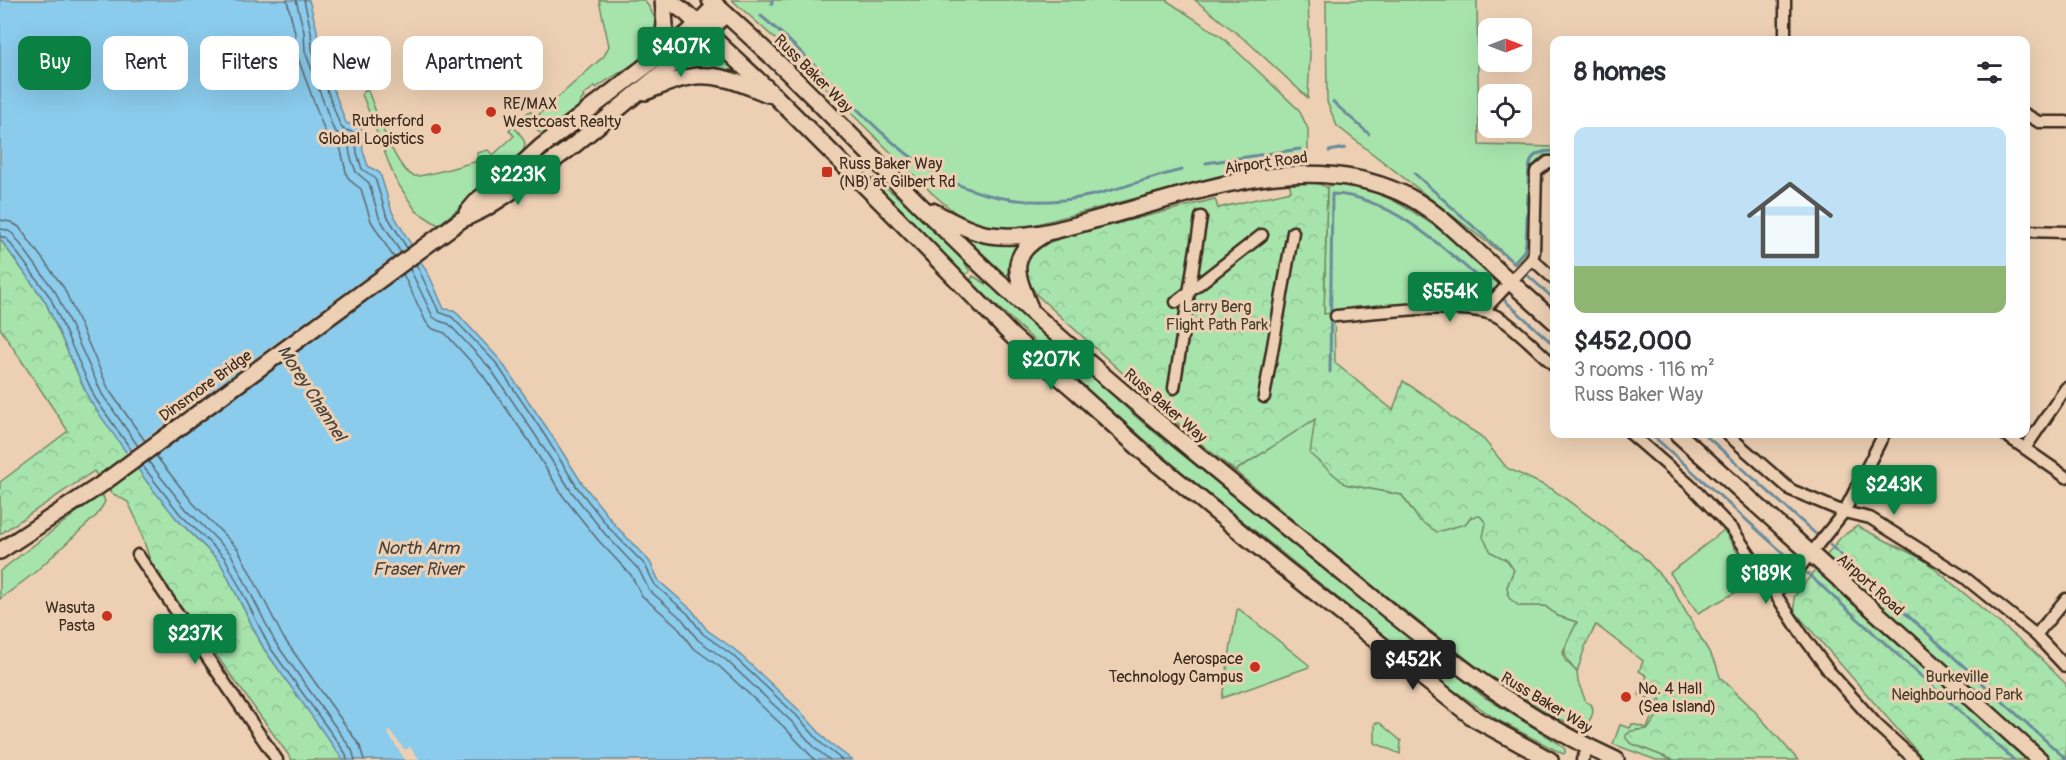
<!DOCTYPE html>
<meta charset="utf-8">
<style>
body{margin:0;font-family:Pangolin,sans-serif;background:#f7f7f7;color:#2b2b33;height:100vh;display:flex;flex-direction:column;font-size:22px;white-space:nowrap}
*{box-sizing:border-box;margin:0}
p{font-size:20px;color:#7c7c81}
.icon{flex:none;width:33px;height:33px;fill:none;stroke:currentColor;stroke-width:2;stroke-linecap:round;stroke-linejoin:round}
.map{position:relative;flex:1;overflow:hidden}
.panel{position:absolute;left:1550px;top:36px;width:480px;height:402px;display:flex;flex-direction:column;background:#fff;border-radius:12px;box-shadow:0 6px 24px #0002}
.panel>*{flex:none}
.top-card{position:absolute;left:18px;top:36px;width:570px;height:54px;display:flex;gap:12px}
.needle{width:39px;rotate:90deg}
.controls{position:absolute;left:1478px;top:18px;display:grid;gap:12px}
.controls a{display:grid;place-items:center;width:54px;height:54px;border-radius:12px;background:#fff;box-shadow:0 6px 24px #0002;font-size:30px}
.price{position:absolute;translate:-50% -51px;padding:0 14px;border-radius:6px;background:#0b8043;color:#fff;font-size:20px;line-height:39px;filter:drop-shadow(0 2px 3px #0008)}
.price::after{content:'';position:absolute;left:50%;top:36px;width:18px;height:14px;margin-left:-9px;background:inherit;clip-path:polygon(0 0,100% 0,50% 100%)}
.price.selected{background:#222;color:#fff}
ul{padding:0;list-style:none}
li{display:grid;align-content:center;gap:12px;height:318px;padding:0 24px}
li span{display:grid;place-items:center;height:186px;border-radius:12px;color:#555}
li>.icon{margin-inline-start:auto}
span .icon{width:108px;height:108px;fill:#fffc;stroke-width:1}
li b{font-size:26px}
h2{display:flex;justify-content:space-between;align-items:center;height:72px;padding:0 24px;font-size:26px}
.tag{padding:0 21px;border-radius:12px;background:#fff;box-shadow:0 6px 24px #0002;font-size:21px;line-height:54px}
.tag.selected{background:#0b8043;color:#fff}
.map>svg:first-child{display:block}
.green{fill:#a7e4ac;stroke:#718765;stroke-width:1.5}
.forest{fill:url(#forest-crowns);stroke:#718765;stroke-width:1.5}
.water{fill:#8bcbec;stroke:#6b8b9a;stroke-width:1.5}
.pier{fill:#edd0b4}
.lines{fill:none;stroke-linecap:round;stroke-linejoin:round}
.shore{stroke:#5b6a70;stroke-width:1.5}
.stream{stroke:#6b8b9a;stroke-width:3}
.street-casing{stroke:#3b2a1e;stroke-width:15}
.secondary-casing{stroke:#3b2a1e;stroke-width:20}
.street{stroke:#edd0b4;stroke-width:10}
.secondary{stroke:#edd0b4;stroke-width:15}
.poi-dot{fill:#c8321e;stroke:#edd0b4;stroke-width:2}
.labels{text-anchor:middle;stroke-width:6;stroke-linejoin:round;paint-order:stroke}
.street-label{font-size:16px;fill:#3b2a1e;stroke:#edd0b4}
.poi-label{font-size:16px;fill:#3b2a1e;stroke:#edd0b4;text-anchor:start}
.park-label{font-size:16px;fill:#463d2c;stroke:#edd0b4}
.water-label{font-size:18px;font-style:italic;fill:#47423d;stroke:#edd0b4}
</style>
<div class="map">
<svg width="2066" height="760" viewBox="0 0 2066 760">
<defs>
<pattern id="forest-crowns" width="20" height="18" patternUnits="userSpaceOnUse" patternTransform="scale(1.5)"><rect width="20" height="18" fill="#a7e4ac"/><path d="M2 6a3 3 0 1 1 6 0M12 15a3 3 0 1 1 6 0" fill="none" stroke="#91c494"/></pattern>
</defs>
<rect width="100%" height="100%" fill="#edd0b4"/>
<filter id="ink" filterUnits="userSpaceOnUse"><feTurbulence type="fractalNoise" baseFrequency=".0167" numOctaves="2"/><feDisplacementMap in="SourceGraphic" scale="12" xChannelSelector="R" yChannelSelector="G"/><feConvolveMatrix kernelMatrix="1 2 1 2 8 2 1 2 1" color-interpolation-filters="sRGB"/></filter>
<g filter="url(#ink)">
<!-- green -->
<g class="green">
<path d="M599,0H644C682,49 628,64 596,88L595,86L583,96L584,97L580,102V105C571,114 554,134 540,133L526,118V114L530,111L536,117L604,56L609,46Z"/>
<path d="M732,0H1166L1222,37L1299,110L1308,129V160L1254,167L1026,227C1017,228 1006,231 997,230C971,228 951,210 932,193L781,44Z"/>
<path d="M1195,0H1308L1310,54L1308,98L1249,43Z"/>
<path d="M1326,0H1477L1479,145L1554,147V155H1544L1531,167L1529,227L1525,255L1515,264L1337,126L1327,102Z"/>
<path d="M710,51L719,55L743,77L679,73L680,70L701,53Z"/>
<path d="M367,89C375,107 396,174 415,176C425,177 465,164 478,161L477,153L488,150L493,155L514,136L509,130L513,126C526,140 529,143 518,161L438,225L416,211L395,179L362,94Z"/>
<path d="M874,178C911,208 944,230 970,271L965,276L872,181Z"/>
<path d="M1336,183C1351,187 1366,189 1381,195C1413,208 1477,254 1499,281C1497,294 1484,302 1472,305L1324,314L1327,187Z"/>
<path d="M964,234L1017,243L1010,260L1007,276L965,237Z"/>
<path d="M973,276L995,289L1143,423L1464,681L1481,695L1555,741L1565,749V753L1563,754L1498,720L1446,685L1182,472L1080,383L970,281Z"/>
<path d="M1315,418L1345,484L1402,495L1419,520L1480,515L1486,523L1491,552L1507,560L1514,570L1507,587L1519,606H1545L1558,616L1577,622L1563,652L1565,660L1577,672L1578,682L1586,702L1591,704C1596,712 1590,719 1586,727L1558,719L1486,674L1345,564L1235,471Z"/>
<path d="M102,493L105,502L97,515L33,574L0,599V571Z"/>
<path d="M1724,530L1737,552L1756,571L1753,583L1698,613L1670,573Z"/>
<path d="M1239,609L1309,665V667L1222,698L1237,610Z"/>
<path d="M1660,698L1664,706L1648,730H1636L1630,743L1673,760H1656L1613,744L1620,725L1630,728L1632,724L1647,728Z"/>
<path d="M1375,723H1380L1401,741L1400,754L1375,743Z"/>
</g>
<!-- forest -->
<g class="forest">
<path d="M1289,180L1310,181L1327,187L1324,314L1334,313L1335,363L1393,410L1403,381L1438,404L1452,418L1481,436L1507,468L1552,489L1641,554L1672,588L1716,664L1720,677L1751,707L1798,760H1673L1630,743L1626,738V735L1631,731L1648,729L1664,706L1660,699L1658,701L1639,695L1647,676L1639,671L1643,661L1596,625L1585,647L1577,672C1556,650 1566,647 1577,622L1558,616L1545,606H1519L1509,598L1507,587L1514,570L1507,560L1491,552L1483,537L1486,523L1480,516L1471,517L1465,524L1437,532L1419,520L1402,495L1345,484L1310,454L1315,419L1235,471L1194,438L1037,295L1026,278L1024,261L1035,247L1068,236L1215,199L1218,208L1291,191Z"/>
<path d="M0,239L45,301L90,401L176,518L220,562L264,649L347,760H292L158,574L150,560L138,523L128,502L108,491L94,471L0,534V482L68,431L0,328Z"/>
<path d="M1857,526L1924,560L2032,650L2066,684V760H1925L1918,753L1795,612L1794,597L1841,537Z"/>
</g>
<!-- water -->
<path class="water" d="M0,0H309L317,30L318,47L346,123L361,127L363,151L368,166L380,173L392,212L430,277L444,309L454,310L500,360L547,428L582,483L615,525L650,562L659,581L692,610L707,630L734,649L800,711L826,740L852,760H343L264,649L220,562L176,518L147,482L90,401L45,301L0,239Z"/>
<!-- pier -->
<g class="pier">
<path d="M414,242L422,257L133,468L124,454Z"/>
<path d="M390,731L405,750L410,747L420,760H405L388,733Z"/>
</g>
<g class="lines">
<!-- shore -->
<g class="shore">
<path d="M287,0L295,33L296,53L325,132L330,139L340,146L347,176L353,183L361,189L371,221L394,258"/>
<path d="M296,0L304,32L305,51L333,128L339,135L348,139L350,155L356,172L369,183L379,217L401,253"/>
<path d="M304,0L311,31L312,49L340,125L343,129L355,133L357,153L362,169L375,178L386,214L407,248"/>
<path d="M0,220L11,222L19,227L64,288L109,390L145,441"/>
<path d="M0,229L7,230L13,234L56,293L102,394L138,446"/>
<path d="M0,236L7,239L50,297L95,398L132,451"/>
<path d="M416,264L439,312L452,317L496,363L542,431L577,487L610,529L645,565L655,585L688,614L703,634L731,654L796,715L822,744L842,760"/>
<path d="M410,269L433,317L439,321L449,324L490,368L536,436L571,491L605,534L639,570L649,590L682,619L698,640L726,660L791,721L816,749L830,760"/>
<path d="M403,274L426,322L433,329L445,333L482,374L529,441L563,496L598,540L631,575L642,596L676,625L692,647L720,667L784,727L815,760"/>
<path d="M156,456L193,503L238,549L283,637L360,746L364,760"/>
<path d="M148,461L186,509L231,554L275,642L352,750L355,760"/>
<path d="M142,465L180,514L225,558L269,646L346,754L347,760"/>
</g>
<!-- stream -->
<g class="stream">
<path d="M772,0V4"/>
<path d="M761,16C859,95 917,215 1063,200C1104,196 1142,179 1182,170"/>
<path d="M1333,102L1369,134"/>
<path d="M1329,151L1345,148"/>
<path d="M1206,163L1300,149"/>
<path d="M1414,173L1515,264"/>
<path d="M1528,183C1529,161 1529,151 1554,151"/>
<path d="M1513,263L1524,251L1526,243L1528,194"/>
<path d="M1525,273L1554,299"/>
<path d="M1503,299L1554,345"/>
<path d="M1330,372L1332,194C1391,195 1451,254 1493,291"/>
<path d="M1651,434L1793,562"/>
<path d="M1704,434L1818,536"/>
<path d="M1830,545L2066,759"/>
<path d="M1807,573L2014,760"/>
</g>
<!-- street casing -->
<g class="street-casing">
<g id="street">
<path d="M1785,40V0"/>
<path d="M2025,114L2039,122H2066"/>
<path d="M2025,231L2066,232"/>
<path d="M1532,259L1554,279"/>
<path d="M1176,302L1262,235"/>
<path d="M1484,310L1532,259L1534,252L1536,172L1548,162H1554"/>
<path d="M1336,316C1373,313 1468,300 1498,317C1515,326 1538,351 1554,365"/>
<path d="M1174,388L1201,217"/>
<path d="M1264,397L1293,232"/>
<path d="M1631,434L1691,486L1733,530L1803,636L1829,671L1877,725L1915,760"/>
<path d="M1727,434L1791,490L1844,512L1870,518L1964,577L2036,635L2066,667"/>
<path d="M2004,434L2066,477"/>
<path d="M2026,447L2066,388"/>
<path d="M138,555L277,760"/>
<path d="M1775,593L1796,572L1844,512L1884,434"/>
<path d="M2036,635L2066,599"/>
<path d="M1582,760L1589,748"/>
</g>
</g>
<!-- secondary casing -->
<g class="secondary-casing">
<g id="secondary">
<path d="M668,0L685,12L775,96L896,217L1013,337L1077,392L1148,456L1283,567L1475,719L1550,760"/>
<path d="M710,0C806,84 890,179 983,267C1091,369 1207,463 1323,557C1415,632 1506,711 1616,760"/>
<path d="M660,54L665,25L663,0"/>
<path d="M645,92C659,87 674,79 690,77C717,72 743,84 768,94"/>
<path d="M932,211C950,220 970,232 990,235C1029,240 1065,228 1101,218C1197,192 1306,149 1401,193C1431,206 1456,232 1480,254C1504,277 1529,298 1554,321"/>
<path d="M467,213L479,199L506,179L541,147L687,34L716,5"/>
<path d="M1030,308C1017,276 1006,256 1043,235"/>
<path d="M1678,434L2040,760"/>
<path d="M0,551L99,486L461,220L484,209L509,193L573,146L697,44L725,14"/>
</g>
</g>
<!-- street -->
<use href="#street" class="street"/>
<!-- secondary -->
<use href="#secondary" class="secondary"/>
</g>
</g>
<!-- markers -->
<g class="poi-dot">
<circle cx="491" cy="112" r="6"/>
<circle cx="436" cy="129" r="6"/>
<rect x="821" y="166" width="12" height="12" rx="3"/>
<circle cx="107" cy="616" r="6"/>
<circle cx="1255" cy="667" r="6"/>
<circle cx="1626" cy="697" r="6"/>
</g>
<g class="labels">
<!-- street labels -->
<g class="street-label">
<text transform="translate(814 73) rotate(45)" y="6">Russ Baker Way</text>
<text transform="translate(1266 162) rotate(-8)" y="6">Airport Road</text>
<text transform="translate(205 385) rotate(-36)" y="6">Dinsmore Bridge</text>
<text transform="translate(1166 405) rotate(41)" y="6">Russ Baker Way</text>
<text transform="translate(1871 584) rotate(42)" y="6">Airport Road</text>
<text transform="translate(1547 702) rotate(31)" y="6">Russ Baker Way</text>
</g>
<!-- poi labels -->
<g class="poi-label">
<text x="503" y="109">RE/MAX<tspan x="503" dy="18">Westcoast Realty</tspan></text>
<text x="424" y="126" text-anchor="end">Rutherford<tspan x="424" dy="18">Global Logistics</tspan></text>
<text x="839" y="169">Russ Baker Way<tspan x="839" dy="18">(NB) at Gilbert Rd</tspan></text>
<text x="95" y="613" text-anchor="end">Wasuta<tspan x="95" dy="18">Pasta</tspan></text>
<text x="1243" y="664" text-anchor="end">Aerospace<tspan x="1243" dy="18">Technology Campus</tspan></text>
<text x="1638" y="694">No. 4 Hall<tspan x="1638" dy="18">(Sea Island)</tspan></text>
</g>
<!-- park labels -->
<g class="park-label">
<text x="1217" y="312">Larry Berg<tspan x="1217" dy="18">Flight Path Park</tspan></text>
<text x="1957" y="682">Burkeville<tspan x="1957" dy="18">Neighbourhood Park</tspan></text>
</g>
<!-- water labels -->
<g class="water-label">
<text transform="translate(312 393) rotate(57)" y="6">Morey Channel</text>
<text x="418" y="554">North Arm<tspan x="418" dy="21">Fraser River</tspan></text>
</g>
</g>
</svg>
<div class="controls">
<a><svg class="needle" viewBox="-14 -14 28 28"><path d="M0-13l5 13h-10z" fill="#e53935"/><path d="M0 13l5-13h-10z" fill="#7c7c81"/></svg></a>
<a><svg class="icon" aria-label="locate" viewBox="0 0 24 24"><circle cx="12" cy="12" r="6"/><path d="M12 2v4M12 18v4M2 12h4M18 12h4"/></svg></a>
</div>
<b class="price" style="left:681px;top:78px">$407K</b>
<b class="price" style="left:518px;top:206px">$223K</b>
<b class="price" style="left:1450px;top:323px">$554K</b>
<b class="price" style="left:1051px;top:391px">$207K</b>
<b class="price" style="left:1894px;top:516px">$243K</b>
<b class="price" style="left:1766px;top:605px">$189K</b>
<b class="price" style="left:195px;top:665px">$237K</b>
<b class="price selected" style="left:1413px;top:691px">$452K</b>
<div class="top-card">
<a class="tag selected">Buy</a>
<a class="tag">Rent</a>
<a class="tag">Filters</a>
<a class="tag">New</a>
<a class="tag">Apartment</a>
</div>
<section class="panel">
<h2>8 homes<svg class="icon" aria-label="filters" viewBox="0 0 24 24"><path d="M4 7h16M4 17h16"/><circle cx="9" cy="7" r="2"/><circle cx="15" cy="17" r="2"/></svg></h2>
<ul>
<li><span style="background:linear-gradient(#bfe0f5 75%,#8fb573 0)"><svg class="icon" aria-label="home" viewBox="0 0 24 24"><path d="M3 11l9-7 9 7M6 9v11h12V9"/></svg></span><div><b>$452,000</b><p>3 rooms · 116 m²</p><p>Russ Baker Way</p></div></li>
</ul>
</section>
</div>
